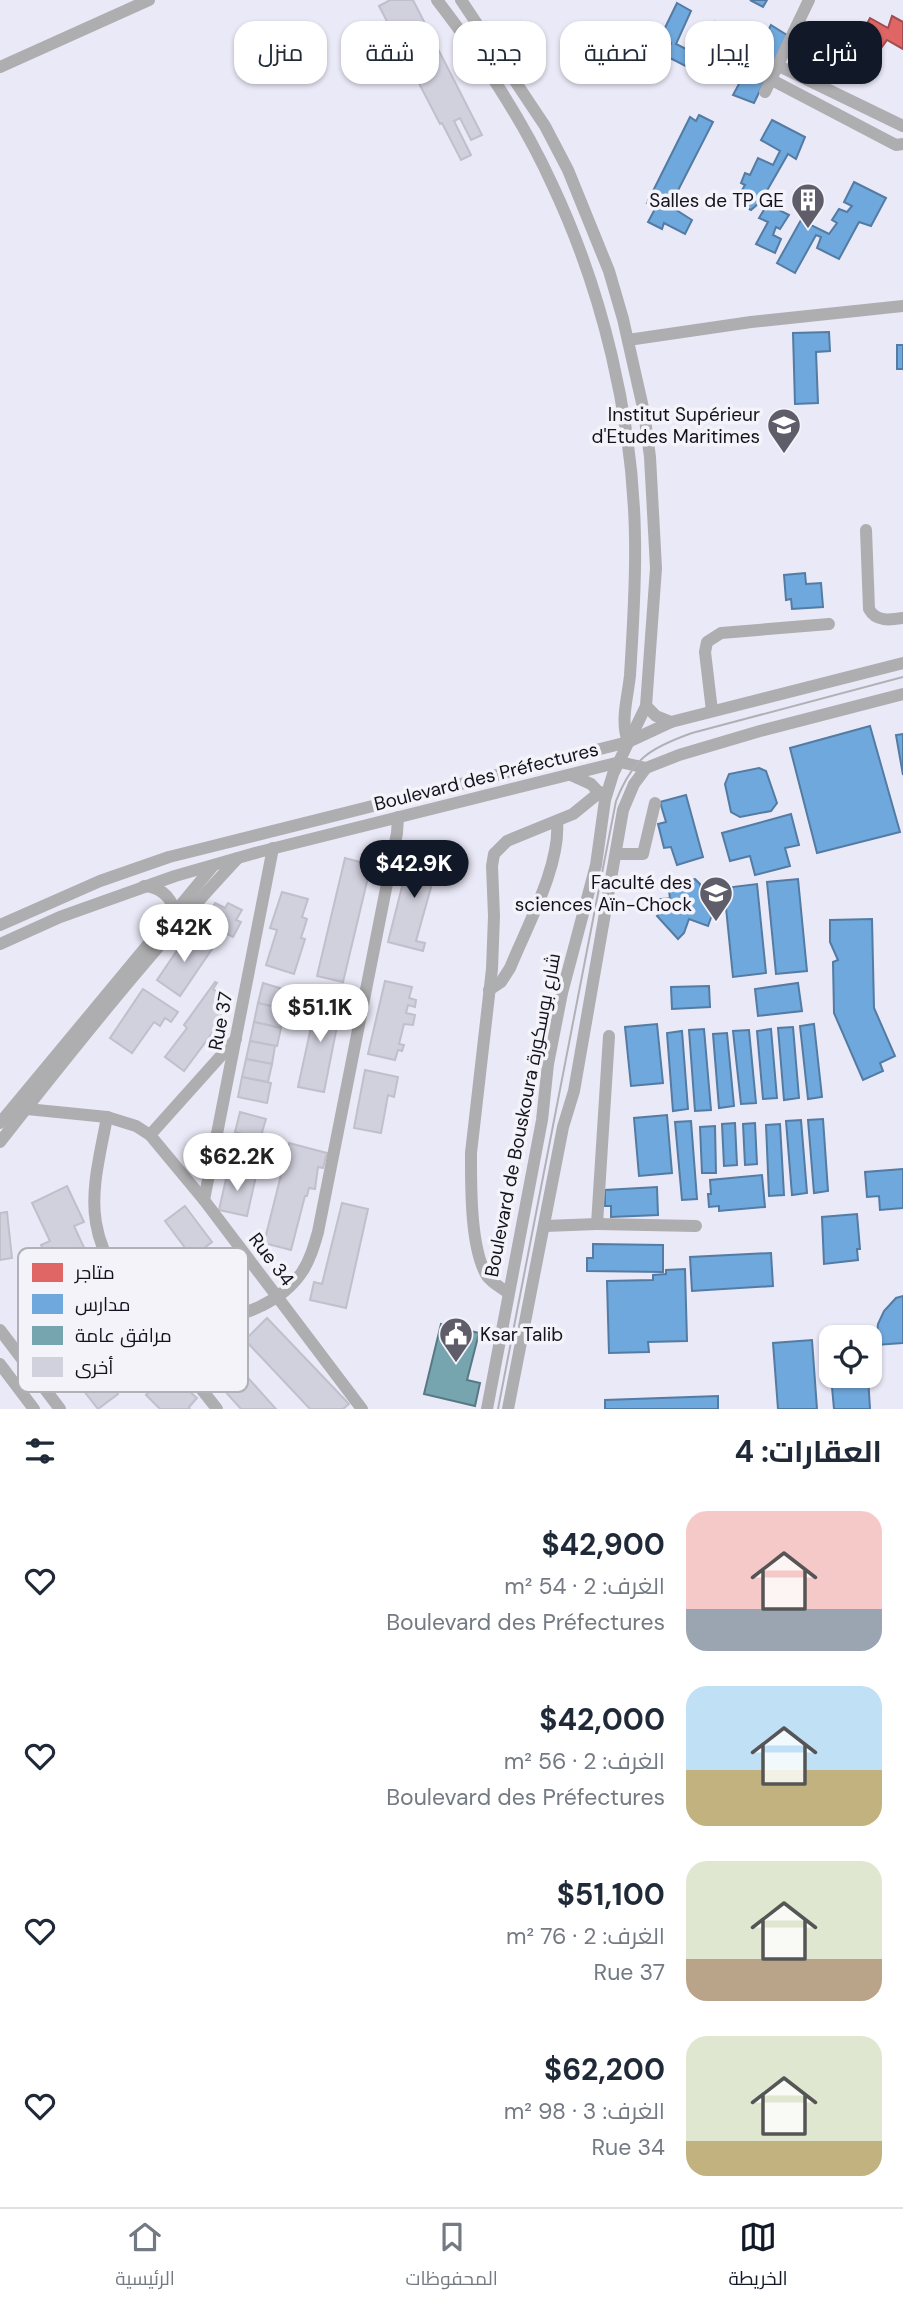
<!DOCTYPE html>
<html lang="ar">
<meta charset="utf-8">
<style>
body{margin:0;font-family:"DM Sans",Cairo,sans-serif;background:#f6f6f7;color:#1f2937;direction:rtl;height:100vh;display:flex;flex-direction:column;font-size:26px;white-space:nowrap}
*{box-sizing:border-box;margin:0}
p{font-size:23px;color:#747a83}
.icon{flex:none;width:38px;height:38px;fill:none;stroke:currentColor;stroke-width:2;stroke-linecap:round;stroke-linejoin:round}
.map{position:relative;height:1409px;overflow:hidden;direction:ltr}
.drawer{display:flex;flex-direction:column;background:#fff;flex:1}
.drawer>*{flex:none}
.hud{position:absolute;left:21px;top:21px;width:861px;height:63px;direction:rtl;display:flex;gap:14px}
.fabs{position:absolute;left:819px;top:1325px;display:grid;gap:14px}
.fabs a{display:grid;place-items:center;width:63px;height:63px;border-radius:14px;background:#fff;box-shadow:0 2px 5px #0004;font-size:35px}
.price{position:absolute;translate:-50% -60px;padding:0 16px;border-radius:24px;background:#fff;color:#222;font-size:23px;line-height:46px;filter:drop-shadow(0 2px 4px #0008)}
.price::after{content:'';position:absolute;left:50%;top:42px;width:21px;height:16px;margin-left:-10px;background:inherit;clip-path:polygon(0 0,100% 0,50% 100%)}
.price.current{background:#111827;color:#fff}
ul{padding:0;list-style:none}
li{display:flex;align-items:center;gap:21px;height:175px;padding:0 21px}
li span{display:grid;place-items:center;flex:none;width:196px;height:140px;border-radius:21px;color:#555}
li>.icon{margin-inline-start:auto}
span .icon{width:84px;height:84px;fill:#fffc;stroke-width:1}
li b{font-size:30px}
h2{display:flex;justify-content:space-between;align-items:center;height:84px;padding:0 21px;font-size:30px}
.pill{padding:0 24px;border-radius:21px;background:#fff;box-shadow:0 2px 5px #0004;font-size:24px;line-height:63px}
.pill.current{background:#111827;color:#fff}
.dock{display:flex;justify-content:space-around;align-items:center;height:98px;border-top:2px solid #e0e1e3;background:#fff;font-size:19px;color:#747a83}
.dock a{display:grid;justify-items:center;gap:4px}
.dock .current{color:#111827}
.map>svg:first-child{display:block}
.shops{fill:#e06666;stroke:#a24d50;stroke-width:2}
.schools{fill:#6fa8dc;stroke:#537ba3;stroke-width:2}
.public{fill:#76a5af;stroke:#587983;stroke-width:2}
.building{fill:#d1d0dd;stroke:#c0bfcb;stroke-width:2}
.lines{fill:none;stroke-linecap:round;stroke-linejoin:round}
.minor{stroke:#aeaeb0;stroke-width:12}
.tram{stroke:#b0b0b6;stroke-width:2}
.labels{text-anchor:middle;stroke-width:7;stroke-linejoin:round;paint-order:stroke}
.poi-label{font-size:19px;fill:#13121d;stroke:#f3f3f9;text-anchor:end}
.street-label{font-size:19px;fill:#13121d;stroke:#f3f3f9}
.key{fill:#f3f3f9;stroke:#b0b0b7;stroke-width:2}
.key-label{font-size:19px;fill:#13121d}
</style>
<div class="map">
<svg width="903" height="1409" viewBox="0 0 903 1409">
<rect width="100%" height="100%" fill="#eae9f7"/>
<!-- shops -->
<path class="shops" d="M892,16L903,22V49L887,40L879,51L857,42L870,18L888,28Z"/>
<!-- schools -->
<g class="schools">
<path d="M750,0H767L763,7Z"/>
<path d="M677,3L691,11L676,44L698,55L715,22L727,29L705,76L666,56L671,43L661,36Z"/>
<path d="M771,25L787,35L754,103L733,95Z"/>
<path d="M699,115L713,122L670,206L692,220L685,234L664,223L662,229L648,222L656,207L647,203L690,117L696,121Z"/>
<path d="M772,120L805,137L796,159L788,154L761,201L789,215L780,229L776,227L773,235L781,239L775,253L756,244L768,222L759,218L765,208L758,204L751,210L735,202L745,185L741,183L745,173L750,175L758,158L773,165L780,151L761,140Z"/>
<path d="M854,182L886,198L871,226L859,222L839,259L817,248L821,237L816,235L795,273L777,263L801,220L829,234L837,223L832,220L839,209L847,212L852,206L844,202Z"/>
<path d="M829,332L830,351L816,352L818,403L795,404L793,333Z"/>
<rect x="897" y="345" width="6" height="24"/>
<path d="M805,573L806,584L821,583L823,607L792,609L791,599L786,600L784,575Z"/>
<path d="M870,726L900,832L817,853L790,748Z"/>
<path d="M903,734V775L896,735Z"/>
<path d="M759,768L766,771L777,803L771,811L740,817L731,812L725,784L729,774Z"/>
<path d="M686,795L703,857L677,865L671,847L664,848L658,824L666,822L660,802Z"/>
<path d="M791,814L799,845L785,848L790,866L755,875L750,856L730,861L722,833Z"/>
<path d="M695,879L700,884L702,898H718L708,926L689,919L684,933L678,939L657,916L667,906L661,899L670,898L668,883Z"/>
<path d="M798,879L807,971L776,974L767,882Z"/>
<path d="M757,884L766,973L733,977L724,888Z"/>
<path d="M872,919L874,1008L895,1056L880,1063L883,1071L863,1080L834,1013L833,962L838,960L830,942V920Z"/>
<path d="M798,983L802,1011L758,1016L755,989Z"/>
<path d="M709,986L710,1007L672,1009L671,987Z"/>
<path d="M657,1024L663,1083L631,1086L625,1027Z"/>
<path d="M814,1024L822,1097L808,1099L800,1026Z"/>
<path d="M793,1027L799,1098L784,1100L778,1028Z"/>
<path d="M704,1029L711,1110L695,1111L689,1030Z"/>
<path d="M771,1029L777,1098L763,1099L757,1031Z"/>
<path d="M749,1030L756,1103L741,1104L733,1031Z"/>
<path d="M682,1031L688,1109L673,1111L667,1033Z"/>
<path d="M727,1033L734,1106L719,1108L713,1034Z"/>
<path d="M667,1115L672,1173L639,1176L634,1118Z"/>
<path d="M823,1119L828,1191L814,1193L808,1120Z"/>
<path d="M801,1120L807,1193L792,1195L786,1121Z"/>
<path d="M691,1121L697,1199L682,1200L675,1122Z"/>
<path d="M735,1123L737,1165L724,1166L722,1124Z"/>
<path d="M755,1123L757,1164L745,1165L743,1124Z"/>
<path d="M780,1124L784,1195L769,1196L766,1125Z"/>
<path d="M715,1126L716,1173H702L700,1127Z"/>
<path d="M903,1169V1208L880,1210L879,1196L867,1197L865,1172Z"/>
<path d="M762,1175L765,1207L719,1211V1206L709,1207L708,1194H711L710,1180Z"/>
<path d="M657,1187L658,1215L611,1217V1206H605V1190Z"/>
<path d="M857,1214L860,1249H857L858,1260L824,1264L822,1217Z"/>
<path d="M593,1244L663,1245V1272L587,1271V1258H593Z"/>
<path d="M771,1253L773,1286L692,1291L690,1257Z"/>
<path d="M685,1269L687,1341L648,1342L649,1352L609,1353L607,1281L653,1280V1275L666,1274V1270Z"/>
<path d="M903,1296V1343L876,1345L878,1324L884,1311L896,1298Z"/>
<path d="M812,1340L817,1409H778L773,1343Z"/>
<path d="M831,1376H868L870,1409H834Z"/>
<path d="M718,1396V1409H605V1400Z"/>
</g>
<!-- public -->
<path class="public" d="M441,1324L479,1333L467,1380L480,1383L475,1406L424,1394Z"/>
<!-- building -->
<g class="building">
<path d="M390,0H413L482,135L471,140L460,118L454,121L471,155L461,160L442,123L440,124L379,6Z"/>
<path d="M411,851L444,859L440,874L435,873L416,941L425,943L423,951L388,942Z"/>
<path d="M345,858L371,865L343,982L317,976Z"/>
<path d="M282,892L308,899L302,917L307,919L301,938L305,939L294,974L266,965L277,930L270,928Z"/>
<path d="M215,903L225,908L228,903L242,910L236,920L241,922L233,937L205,923Z"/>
<path d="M189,933L212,949L180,996L157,980Z"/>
<path d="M385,981L412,987L409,998L416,1000L415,1007L408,1005L406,1013L415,1015L413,1025L404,1024L399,1044L404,1045L402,1051L398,1050L395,1060L368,1054Z"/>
<path d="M215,982L217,983L213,989L231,1002L218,1019L226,1024L221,1031L216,1028L184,1071L165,1057L187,1028L184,1025Z"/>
<path d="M263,983L289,991L284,1009L258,1003Z"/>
<path d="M143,989L178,1012L171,1022L165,1018L160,1026L154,1022L132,1053L110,1038Z"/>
<path d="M318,995L342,1001L324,1092L298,1087Z"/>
<path d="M258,1003L284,1009L281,1028L254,1022Z"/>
<path d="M254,1022L281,1028L277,1046L250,1041Z"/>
<path d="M250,1041L275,1046L272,1064L246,1059Z"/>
<path d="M246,1059L272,1064L268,1082L242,1077Z"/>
<path d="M365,1070L398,1077L394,1097L388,1095L381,1133L354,1128Z"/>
<path d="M242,1077L271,1083L267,1103L238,1097Z"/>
<path d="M240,1112L266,1119L260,1139L235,1132Z"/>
<path d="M289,1143L327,1153L323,1168L318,1167L315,1189L309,1188L307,1196H305L291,1250L264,1243Z"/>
<path d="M228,1170L256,1176L247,1216L219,1210Z"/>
<path d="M67,1186L84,1222L74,1226L87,1254L53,1271L41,1245L50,1241L32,1203Z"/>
<path d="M342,1203L368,1209L346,1308L310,1300L314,1282L322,1284Z"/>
<path d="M185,1206L212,1242L192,1257L165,1221Z"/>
<path d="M7,1212L12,1258L0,1260V1213Z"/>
<path d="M46,1301L118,1394L98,1409L26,1317Z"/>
<path d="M267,1318L349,1404L343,1409H310L245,1340Z"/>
<path d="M203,1335L210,1343L214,1340L276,1409H241L187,1349Z"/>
<path d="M168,1372L197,1398L189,1407L190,1409H160L146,1395Z"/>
</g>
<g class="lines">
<!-- minor -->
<g class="minor">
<path d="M437,0C481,57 522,118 552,184C603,292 633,418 635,537C636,583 633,629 630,675C628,697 620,720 628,742"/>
<path d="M461,0L545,126L568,170L609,271L623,319L644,412L650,457L656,568L646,706L613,774L605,800L596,865L562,993L548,1064L542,1120L487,1409"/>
<path d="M777,65L903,126"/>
<path d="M0,67L149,0"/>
<path d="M770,79L896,145L903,144"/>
<path d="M765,92L809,0"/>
<path d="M628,340L751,322L903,306"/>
<path d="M866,530L869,609C876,622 890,620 903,618"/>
<path d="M646,706L656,716L671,722"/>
<path d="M712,711L705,652L707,642L721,633L829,624"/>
<path d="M571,775L591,784L604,798"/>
<path d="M616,854H643L655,803"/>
<path d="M144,886C160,887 170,896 175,911"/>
<path d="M0,925L100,881L169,857L628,742L671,722L903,663"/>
<path d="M0,944L60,917L175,876L259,852L620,762L646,768L679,755L760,731L903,694"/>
<path d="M489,990L501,982L510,968C527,926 561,865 557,821"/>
<path d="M27,1109L107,1117L136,1126L150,1135L204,1200L362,1409"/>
<path d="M107,1117C101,1151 90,1189 96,1223C109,1301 192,1341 261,1306C276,1299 292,1287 302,1272C310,1260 314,1246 318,1232L397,833L398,817"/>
<path d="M0,1123L213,866"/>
<path d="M150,1135L236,1039"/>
<path d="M0,1142C76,1045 153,949 238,858"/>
<path d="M204,1200L273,848"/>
<path d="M597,1224L696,1226"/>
<path d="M545,1226L597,1224L609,1036"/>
<path d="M508,1293C502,1288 492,1283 487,1276C470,1248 471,1185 471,1153L492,969L494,916L492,866L494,854L507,841L573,814L600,792"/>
<path d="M153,1303C157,1342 194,1378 217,1409"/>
<path d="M0,1330L60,1409"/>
<path d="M0,1364L34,1409"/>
<path d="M508,1409L563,1127L574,1091L623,810L634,784L646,768"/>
</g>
<!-- tram -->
<path class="tram" d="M498,1409L616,801C633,758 650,748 692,733L903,677"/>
</g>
<!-- icons -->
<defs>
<g id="building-pin" transform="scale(1.75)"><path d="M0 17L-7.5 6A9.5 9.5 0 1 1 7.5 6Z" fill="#5e5d69" stroke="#f3f3f9"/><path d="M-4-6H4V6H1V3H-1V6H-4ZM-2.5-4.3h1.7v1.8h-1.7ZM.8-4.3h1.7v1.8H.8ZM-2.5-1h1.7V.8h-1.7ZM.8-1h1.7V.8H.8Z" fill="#fff"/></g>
<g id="university-pin" transform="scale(1.75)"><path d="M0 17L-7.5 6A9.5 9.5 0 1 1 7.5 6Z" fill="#5e5d69" stroke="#f3f3f9"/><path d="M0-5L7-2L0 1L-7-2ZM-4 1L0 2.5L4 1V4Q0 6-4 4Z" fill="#fff"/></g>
<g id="civic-pin" transform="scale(1.75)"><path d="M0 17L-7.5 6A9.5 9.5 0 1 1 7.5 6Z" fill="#5e5d69" stroke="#f3f3f9"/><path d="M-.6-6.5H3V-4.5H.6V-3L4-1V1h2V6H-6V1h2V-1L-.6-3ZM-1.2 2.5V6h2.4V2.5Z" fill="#fff"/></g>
</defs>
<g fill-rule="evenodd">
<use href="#building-pin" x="808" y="200"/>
<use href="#university-pin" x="784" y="425"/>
<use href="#university-pin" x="716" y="893"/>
<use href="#civic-pin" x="456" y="1334"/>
</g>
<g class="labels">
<!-- poi labels -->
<g class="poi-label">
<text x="784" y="207">Salles de TP GE</text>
<text x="760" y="421">Institut Supérieur<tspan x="760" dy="22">d'Etudes Maritimes</tspan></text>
<text x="692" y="889">Faculté des<tspan x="692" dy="22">sciences Aïn-Chock</tspan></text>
<text x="480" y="1341" text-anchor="start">Ksar Talib</text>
</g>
<!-- street labels -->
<g class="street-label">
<text transform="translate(486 776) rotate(-14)" y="7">Boulevard des Préfectures</text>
<text transform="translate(220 1021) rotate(-79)" y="7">Rue 37</text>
<text transform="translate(522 1115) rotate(-79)" y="7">Boulevard de Bouskoura شارع بوسكورة</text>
<text transform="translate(272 1259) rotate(53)" y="7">Rue 34</text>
</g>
</g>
<!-- legend -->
<rect x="18" y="1248" width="230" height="144" rx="10" class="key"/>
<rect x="32" y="1263" width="31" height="19" fill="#e06666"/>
<rect x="32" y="1294" width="31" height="20" fill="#6fa8dc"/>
<rect x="32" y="1326" width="31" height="19" fill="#76a5af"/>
<rect x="32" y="1357" width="31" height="20" fill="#d1d0dd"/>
<g class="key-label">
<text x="75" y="1279">متاجر</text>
<text x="75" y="1311">مدارس</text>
<text x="75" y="1342">مرافق عامة</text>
<text x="75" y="1374">أخرى</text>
</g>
</svg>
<div class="fabs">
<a><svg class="icon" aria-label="locate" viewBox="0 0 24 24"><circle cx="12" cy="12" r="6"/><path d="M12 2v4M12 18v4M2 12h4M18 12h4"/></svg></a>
</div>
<b class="price current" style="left:414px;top:900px">$42.9K</b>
<b class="price" style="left:184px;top:964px">$42K</b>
<b class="price" style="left:320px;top:1044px">$51.1K</b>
<b class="price" style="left:237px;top:1193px">$62.2K</b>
<div class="hud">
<a class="pill current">شراء</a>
<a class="pill">إيجار</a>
<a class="pill">تصفية</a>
<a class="pill">جديد</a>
<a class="pill">شقة</a>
<a class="pill">منزل</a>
</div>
</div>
<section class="drawer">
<h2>العقارات: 4<svg class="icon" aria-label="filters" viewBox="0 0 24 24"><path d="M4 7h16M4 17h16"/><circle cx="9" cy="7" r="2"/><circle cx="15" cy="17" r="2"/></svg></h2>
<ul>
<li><span style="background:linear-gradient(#f6c9c9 70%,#9aa5b1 0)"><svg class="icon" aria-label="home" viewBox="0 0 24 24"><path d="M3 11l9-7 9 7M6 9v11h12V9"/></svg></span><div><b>$42,900</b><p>الغرف: 2 · 54 m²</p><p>Boulevard des Préfectures</p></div><svg class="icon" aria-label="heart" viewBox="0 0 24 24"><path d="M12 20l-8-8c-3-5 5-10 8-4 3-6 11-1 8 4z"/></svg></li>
<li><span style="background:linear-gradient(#bfe0f5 60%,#c2b280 0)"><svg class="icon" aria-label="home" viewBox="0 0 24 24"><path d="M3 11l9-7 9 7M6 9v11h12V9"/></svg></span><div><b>$42,000</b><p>الغرف: 2 · 56 m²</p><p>Boulevard des Préfectures</p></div><svg class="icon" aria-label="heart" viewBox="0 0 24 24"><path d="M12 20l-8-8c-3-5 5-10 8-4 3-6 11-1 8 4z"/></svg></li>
<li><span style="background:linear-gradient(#dfe7d0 70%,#b9a48a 0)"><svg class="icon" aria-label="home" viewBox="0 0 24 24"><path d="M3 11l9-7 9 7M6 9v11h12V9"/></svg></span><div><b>$51,100</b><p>الغرف: 2 · 76 m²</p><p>Rue 37</p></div><svg class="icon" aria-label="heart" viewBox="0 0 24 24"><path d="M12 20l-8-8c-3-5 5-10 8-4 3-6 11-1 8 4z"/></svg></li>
<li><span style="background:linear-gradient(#dfe7d0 75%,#c2b280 0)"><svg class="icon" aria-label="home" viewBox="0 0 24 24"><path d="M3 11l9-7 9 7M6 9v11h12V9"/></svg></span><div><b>$62,200</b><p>الغرف: 3 · 98 m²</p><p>Rue 34</p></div><svg class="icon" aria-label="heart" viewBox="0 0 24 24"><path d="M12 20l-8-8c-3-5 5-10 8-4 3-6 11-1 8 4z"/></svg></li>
</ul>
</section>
<nav class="dock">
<a class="current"><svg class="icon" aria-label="map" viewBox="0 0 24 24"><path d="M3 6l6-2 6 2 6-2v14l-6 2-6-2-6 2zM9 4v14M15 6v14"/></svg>الخريطة</a>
<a><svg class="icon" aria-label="saved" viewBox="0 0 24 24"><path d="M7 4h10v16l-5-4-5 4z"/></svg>المحفوظات</a>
<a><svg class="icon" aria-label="home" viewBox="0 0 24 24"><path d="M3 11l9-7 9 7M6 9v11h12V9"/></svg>الرئيسية</a>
</nav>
